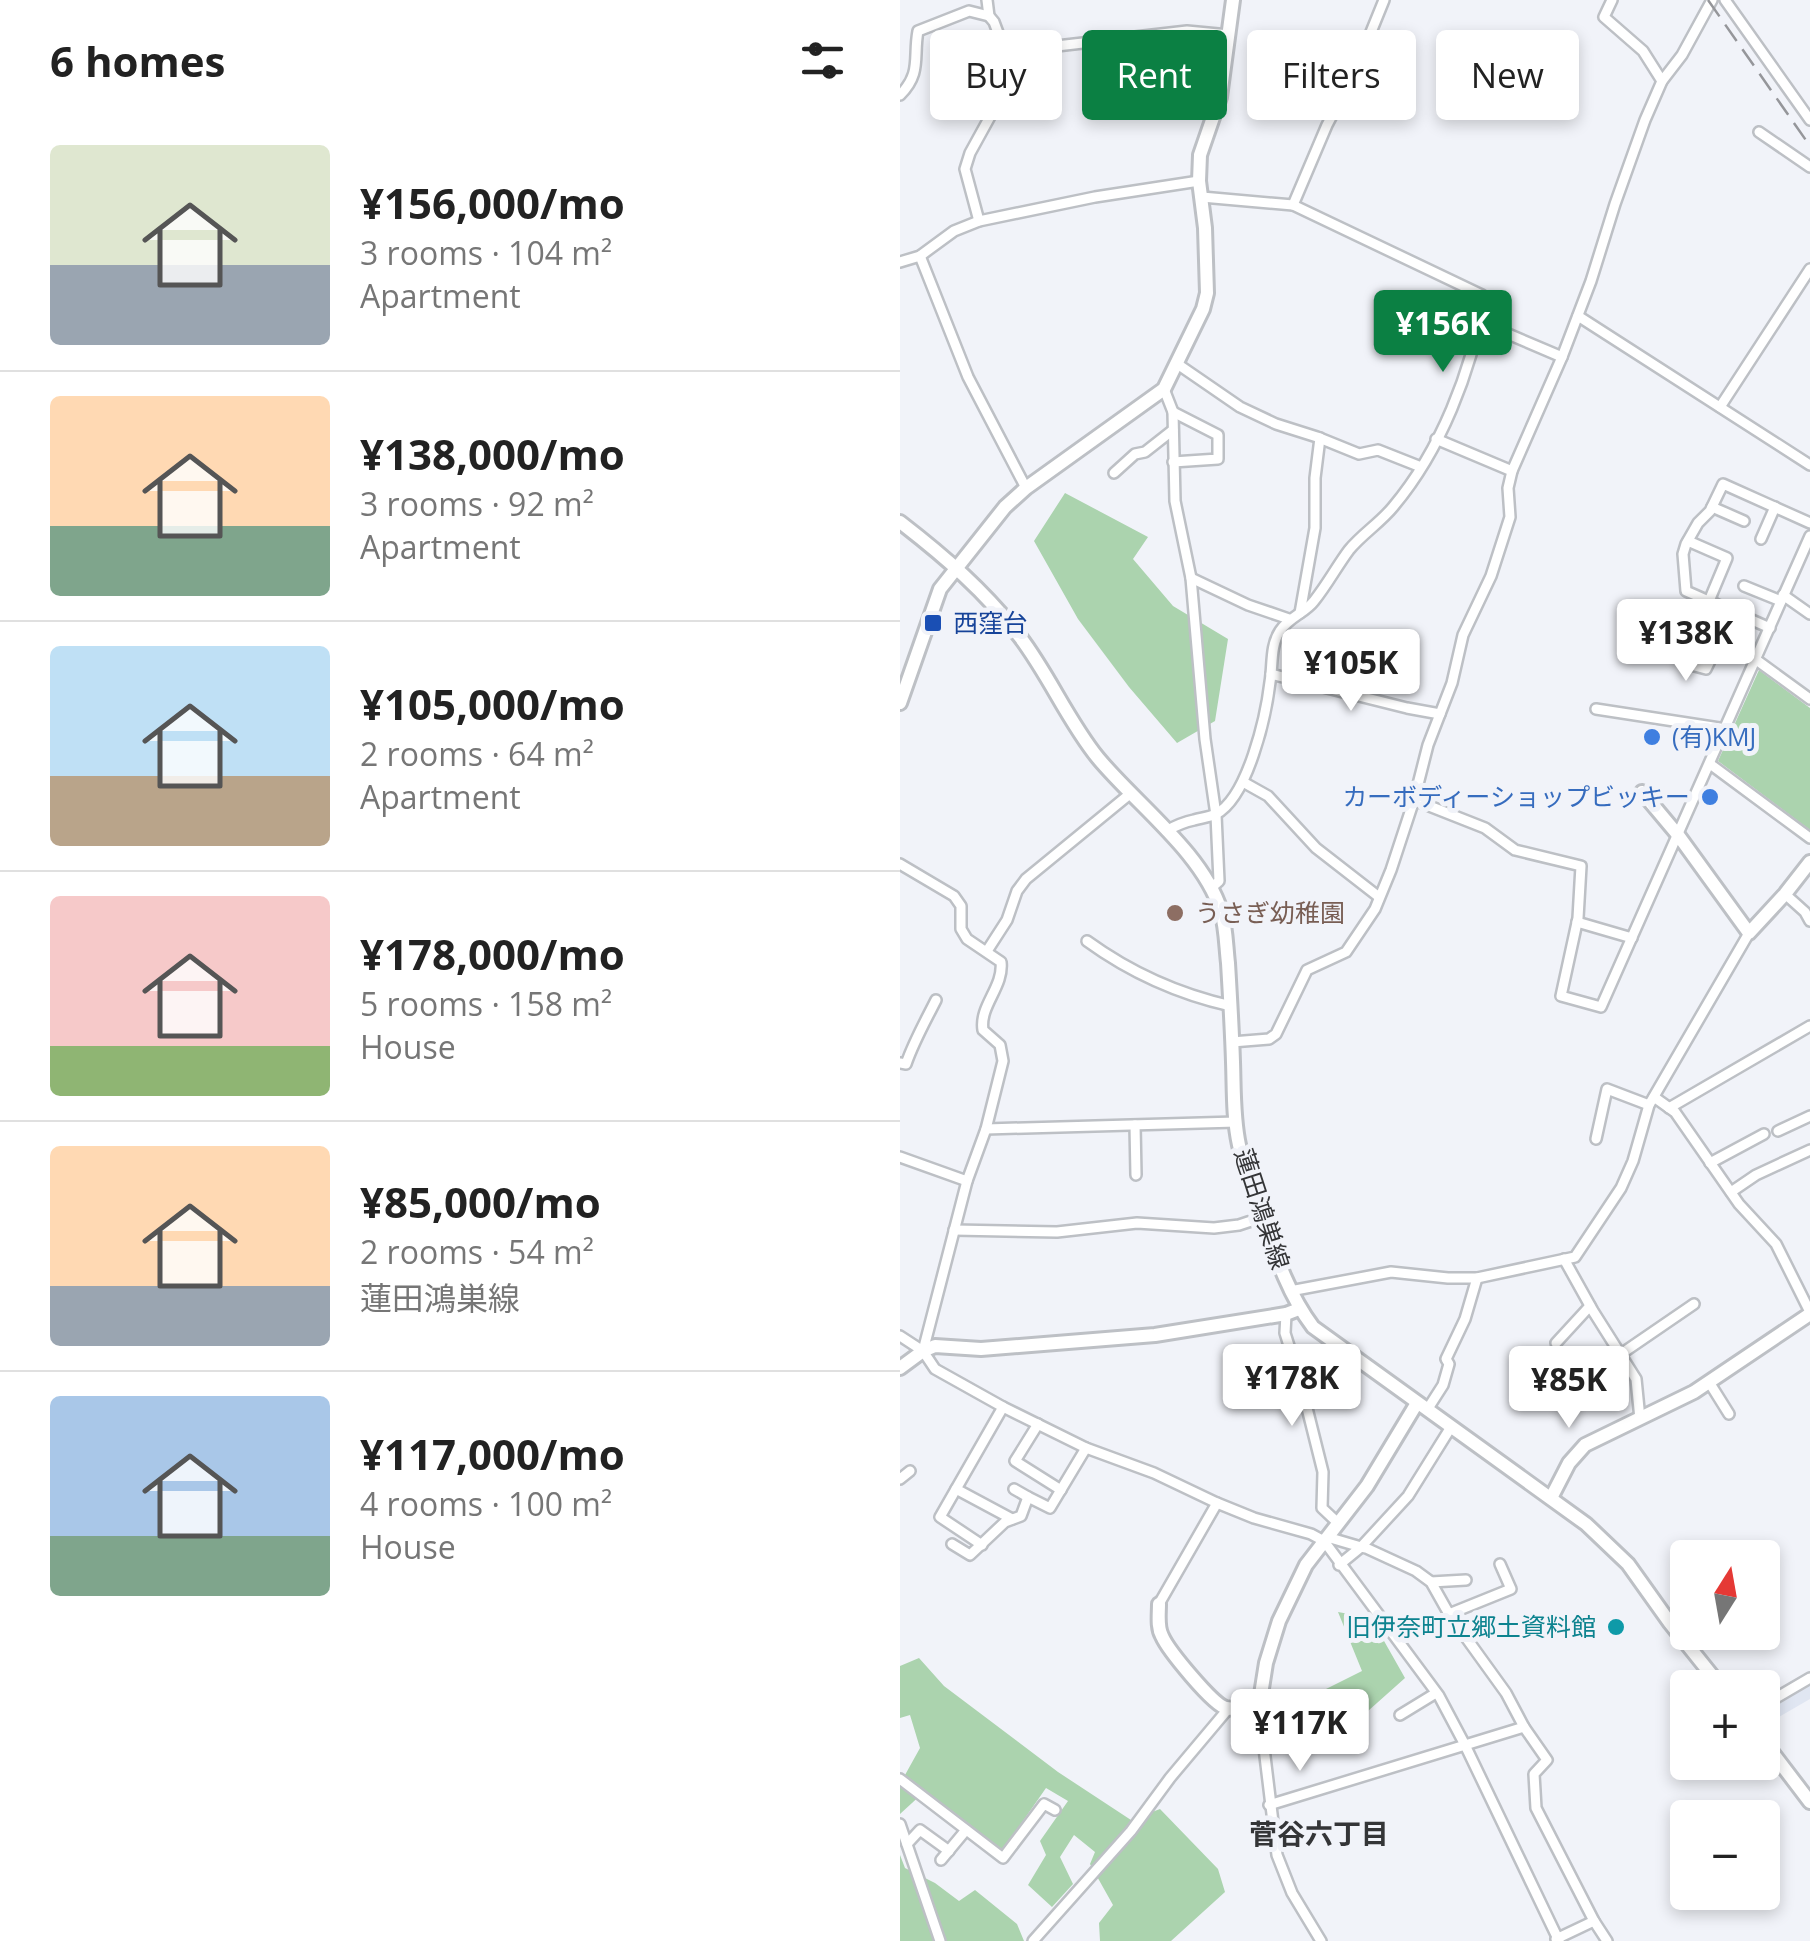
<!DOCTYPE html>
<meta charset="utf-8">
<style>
body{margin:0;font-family:"Open Sans","Noto Sans JP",sans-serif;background:#f6f6f6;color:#222;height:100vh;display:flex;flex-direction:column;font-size:38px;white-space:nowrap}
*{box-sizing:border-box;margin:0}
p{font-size:32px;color:#767676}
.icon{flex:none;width:55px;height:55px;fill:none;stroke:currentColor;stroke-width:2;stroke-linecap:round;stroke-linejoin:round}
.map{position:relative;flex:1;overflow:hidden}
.drawer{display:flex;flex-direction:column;background:#fff;width:900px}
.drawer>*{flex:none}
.hud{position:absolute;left:30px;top:30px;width:730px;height:90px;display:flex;gap:20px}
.needle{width:65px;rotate:11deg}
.fabs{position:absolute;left:770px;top:1540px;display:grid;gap:20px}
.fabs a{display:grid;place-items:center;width:110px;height:110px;border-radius:10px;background:#fff;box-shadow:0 5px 15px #0003;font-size:50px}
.price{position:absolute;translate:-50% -85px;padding:0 22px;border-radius:10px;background:#fff;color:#222;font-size:32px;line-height:65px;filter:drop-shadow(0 2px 5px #0008)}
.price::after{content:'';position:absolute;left:50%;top:60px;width:30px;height:22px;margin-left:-15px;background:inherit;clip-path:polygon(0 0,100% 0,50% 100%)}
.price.selected{background:#0b8043;color:#fff}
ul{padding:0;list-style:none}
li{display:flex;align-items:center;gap:30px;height:250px;padding:0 50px}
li+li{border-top:2px solid #e0e0e0}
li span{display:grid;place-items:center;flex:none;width:280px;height:200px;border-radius:10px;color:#555}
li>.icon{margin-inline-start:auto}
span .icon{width:120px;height:120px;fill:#fffc;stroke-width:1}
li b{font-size:42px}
h2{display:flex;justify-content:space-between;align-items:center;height:120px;padding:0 50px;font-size:42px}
.chip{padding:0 35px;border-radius:10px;background:#fff;box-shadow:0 5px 15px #0003;font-size:35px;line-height:90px}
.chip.selected{background:#0b8043;color:#fff}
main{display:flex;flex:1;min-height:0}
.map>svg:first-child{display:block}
.built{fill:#e0e6f2}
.green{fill:#abd3ae}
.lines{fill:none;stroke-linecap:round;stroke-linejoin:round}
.street-casing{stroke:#bdc0c5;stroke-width:14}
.secondary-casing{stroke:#bdc0c5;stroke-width:18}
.street{stroke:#fff;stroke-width:9}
.secondary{stroke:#fff;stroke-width:12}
.rail{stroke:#95969a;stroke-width:2.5;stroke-dasharray:20 10;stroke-linecap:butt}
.transit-dot{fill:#1a4fb4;stroke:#f1f3f9;stroke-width:4}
.shop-dot{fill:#3f7fe0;stroke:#f1f3f9;stroke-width:4}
.education-dot{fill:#8d6e63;stroke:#f1f3f9;stroke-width:4}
.culture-dot{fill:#0f9aa8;stroke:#f1f3f9;stroke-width:4}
.labels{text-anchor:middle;stroke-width:10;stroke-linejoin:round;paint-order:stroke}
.transit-label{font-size:25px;fill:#164399;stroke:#f1f3f9;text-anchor:start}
.shop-label{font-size:25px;fill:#366cbe;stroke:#f1f3f9;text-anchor:start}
.education-label{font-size:25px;fill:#785e54;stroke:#f1f3f9;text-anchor:start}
.street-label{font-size:25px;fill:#343537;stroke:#f1f3f9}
.culture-label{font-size:25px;fill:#0d838f;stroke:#f1f3f9;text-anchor:end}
.neighbourhood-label{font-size:28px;font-weight:bold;fill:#343537;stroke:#f1f3f9}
</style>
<main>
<section class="drawer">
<h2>6 homes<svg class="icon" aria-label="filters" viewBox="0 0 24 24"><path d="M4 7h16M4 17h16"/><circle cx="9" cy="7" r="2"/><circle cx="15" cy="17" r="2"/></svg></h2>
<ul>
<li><span style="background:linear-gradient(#dfe7d0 60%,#9aa5b1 0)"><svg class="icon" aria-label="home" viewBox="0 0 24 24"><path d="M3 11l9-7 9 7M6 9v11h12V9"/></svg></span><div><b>¥156,000/mo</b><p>3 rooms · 104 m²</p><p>Apartment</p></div></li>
<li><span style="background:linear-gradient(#ffd9b3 65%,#7fa58c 0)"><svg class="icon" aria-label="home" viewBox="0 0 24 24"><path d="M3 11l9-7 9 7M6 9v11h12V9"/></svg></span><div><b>¥138,000/mo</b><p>3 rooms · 92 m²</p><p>Apartment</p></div></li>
<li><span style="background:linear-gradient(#bfe0f5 65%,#b9a48a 0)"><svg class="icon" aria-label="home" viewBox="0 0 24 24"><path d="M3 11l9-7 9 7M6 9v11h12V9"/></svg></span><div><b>¥105,000/mo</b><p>2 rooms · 64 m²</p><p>Apartment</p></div></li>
<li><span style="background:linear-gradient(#f6c9c9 75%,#8fb573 0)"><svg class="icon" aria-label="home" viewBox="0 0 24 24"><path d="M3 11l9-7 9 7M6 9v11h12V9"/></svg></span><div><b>¥178,000/mo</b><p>5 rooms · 158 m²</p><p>House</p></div></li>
<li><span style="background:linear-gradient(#ffd9b3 70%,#9aa5b1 0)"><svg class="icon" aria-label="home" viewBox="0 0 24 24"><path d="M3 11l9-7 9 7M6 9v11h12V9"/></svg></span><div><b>¥85,000/mo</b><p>2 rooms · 54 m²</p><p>蓮田鴻巣線</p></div></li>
<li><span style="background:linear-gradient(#a9c7e8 70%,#7fa58c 0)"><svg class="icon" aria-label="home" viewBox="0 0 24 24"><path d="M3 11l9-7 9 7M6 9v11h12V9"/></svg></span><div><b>¥117,000/mo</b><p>4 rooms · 100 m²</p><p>House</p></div></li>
</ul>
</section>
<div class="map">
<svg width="910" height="1941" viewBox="0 0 910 1941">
<rect width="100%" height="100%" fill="#f1f3f9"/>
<!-- built -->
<path class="built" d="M910,1680V1699L863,1726V1707Z"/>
<!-- green -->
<g class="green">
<path d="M165,493L248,537L233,559L273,606L328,639L315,721L277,743L229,687L178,619L134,541Z"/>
<path d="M859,670L910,708V830L818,761Z"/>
<path d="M438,1612L471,1618L505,1678L468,1711L418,1733L410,1697L462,1671Z"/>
<path d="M19,1658L44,1686L158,1772L231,1820L260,1809L318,1869L325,1892L271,1941H200L199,1923L213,1905L190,1864L195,1852L174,1835L160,1857L173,1884L152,1907L128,1885L146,1855L140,1841L168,1801L146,1788L102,1851L24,1792L0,1814V1784L20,1748L10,1715L0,1718V1666Z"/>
<path d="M0,1855L5,1868L35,1883L59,1901L75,1890L117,1924L124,1941H0Z"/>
</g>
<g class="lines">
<!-- street casing -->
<g class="street-casing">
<g id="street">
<path d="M712,0L704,17L743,51L762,81"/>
<path d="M825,0L910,120"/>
<path d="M103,46L122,50L287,31L329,35"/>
<path d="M0,95C22,73 13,57 18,31L69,11L89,16"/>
<path d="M859,132L910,167"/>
<path d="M393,205L427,125L454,74L484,0"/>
<path d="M79,221L65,169L70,153L92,113L96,75L103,46L94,22L89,16L87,0"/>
<path d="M20,256L68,377L126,488"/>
<path d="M0,262L20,256L54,231L79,221L195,197L299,181"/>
<path d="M678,316L910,465"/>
<path d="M580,322L662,357"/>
<path d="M276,363L340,407L376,424L417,437L459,454L478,450L521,467"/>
<path d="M264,389L273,412L275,501L291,578L305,739L316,815L319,881L311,888"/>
<path d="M820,407L910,269"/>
<path d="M273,412L318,435V459L273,462"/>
<path d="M536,439L612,471"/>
<path d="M214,473L235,454L245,452L273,430"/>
<path d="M812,507L844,521"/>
<path d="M861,539L875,507"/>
<path d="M788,541L827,558L809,601"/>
<path d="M291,578L348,605L389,619"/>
<path d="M844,586L881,601"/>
<path d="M883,595L910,614"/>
<path d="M814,603L787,664L806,669L834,612"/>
<path d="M400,613L415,528V478L420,438"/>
<path d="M870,628L786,591L783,554L786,544L798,523L810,511L823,484L910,523"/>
<path d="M855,659L910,699"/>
<path d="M371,674L507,708L540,714"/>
<path d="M696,709L826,729"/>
<path d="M810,764L910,838"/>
<path d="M343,782L368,796L416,848L479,897"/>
<path d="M514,800L585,828L615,850L681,866L678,918L661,996L701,1007L910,536"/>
<path d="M266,831C275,826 284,822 294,820C301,818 310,817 316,814C348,797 366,716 370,682C373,665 370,646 380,631C389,617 405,613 414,601C427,585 437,566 449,550C462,534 480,523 493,507C541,450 571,372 584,299L582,295L393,205L302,197"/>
<path d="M0,864L54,896L61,906V929L67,939L101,962C104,987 79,1006 83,1030L100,1045L103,1061L86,1129L67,1181L23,1351"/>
<path d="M885,894L905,912L910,921"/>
<path d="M677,922L732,938"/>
<path d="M187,941C231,973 278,994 331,1006"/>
<path d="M87,951L107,920L117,891L126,879L231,793"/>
<path d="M332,1042L369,1039L376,1034L407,970L446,952L475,909L491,870L514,800L528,745L552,683L563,635L591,576L610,517L608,488L612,471L662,357L691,281L715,204L745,120L762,81L782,55L812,0"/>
<path d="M0,1063L6,1064C14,1041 25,1022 36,1000"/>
<path d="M754,1097L775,1112L839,1204L876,1244L910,1312"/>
<path d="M769,1108L910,1026"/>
<path d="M235,1125L236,1175"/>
<path d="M86,1129L336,1122"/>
<path d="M878,1131L910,1116"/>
<path d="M696,1139L707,1089L749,1105"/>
<path d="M0,1157L67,1181"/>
<path d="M810,1163L864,1134"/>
<path d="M831,1192L856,1175L910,1150"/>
<path d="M54,1230L157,1232L237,1223L314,1228L339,1225L363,1217"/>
<path d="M664,1259L693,1311L736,1379L740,1419"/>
<path d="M390,1291L491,1272L548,1278H577L675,1257L721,1188L733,1161L749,1105L849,933"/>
<path d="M386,1314L385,1333L401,1384L423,1472L422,1508L438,1523"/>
<path d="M0,1336L23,1351L35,1369L103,1407L186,1448L254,1473L317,1503L354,1518L411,1534L424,1541L539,1696L565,1745L659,1941"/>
<path d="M656,1343L690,1306"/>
<path d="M721,1354L794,1304"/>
<path d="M809,1382L829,1414"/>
<path d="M527,1410L543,1385L549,1364L546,1359L565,1319L577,1278"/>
<path d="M138,1424L115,1461L161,1490"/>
<path d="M0,1479L10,1471"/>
<path d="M56,1489L112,1519"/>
<path d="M114,1489L128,1497"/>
<path d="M427,1537L461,1547L508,1496L551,1427"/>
<path d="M52,1544L70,1555L105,1522L121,1516L128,1497L150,1508L186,1448"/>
<path d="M82,1545L40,1517L103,1407"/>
<path d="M439,1565L461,1547L466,1548L516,1571L531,1582L549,1614L606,1693L624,1727L647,1760L634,1774L636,1808L694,1921L707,1941"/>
<path d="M531,1582L566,1580"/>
<path d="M259,1604L317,1503"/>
<path d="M549,1614L611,1589L600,1564"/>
<path d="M862,1706L910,1678"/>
<path d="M359,1707L377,1855L392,1893L421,1941"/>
<path d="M500,1715L536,1693"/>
<path d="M0,1779L103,1858L144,1804L155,1810"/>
<path d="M369,1805L624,1727"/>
<path d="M0,1824L40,1941"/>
<path d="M7,1844L20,1830L49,1851"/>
<path d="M41,1860L66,1830"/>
<path d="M656,1939L694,1921"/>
<path d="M133,1941L231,1831L270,1778L328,1709"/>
</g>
</g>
<!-- secondary casing -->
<g class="secondary-casing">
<g id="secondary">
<path d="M0,522C44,556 86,592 120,637C149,675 168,721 198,758C236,804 303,853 321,911C326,927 326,946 328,963C330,996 332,1029 333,1062C334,1089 333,1118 339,1145C343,1164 351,1184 358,1203C373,1246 385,1290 413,1327L686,1524L728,1564L770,1623L822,1688"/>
<path d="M0,703L40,589L105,507L126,488L264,389L303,309L307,293L305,228L299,181L300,155L320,97L333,0"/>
<path d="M742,792L778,835L849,933L885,894L910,862"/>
<path d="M0,1368L23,1351L35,1346L81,1349L255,1335L386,1314L399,1309"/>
<path d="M651,1498L669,1463L685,1445L794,1392L910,1314"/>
<path d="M259,1604C259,1615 257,1627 262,1636C268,1650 313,1705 326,1708C336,1710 349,1708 359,1707L366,1663L379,1621L406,1565L467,1486L517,1403"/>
<path d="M862,1739L910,1802"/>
</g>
</g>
<!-- street -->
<use href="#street" class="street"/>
<!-- secondary -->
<use href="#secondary" class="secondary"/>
<!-- rail -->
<path class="rail" d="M808,0L910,146"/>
</g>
<!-- markers -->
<rect class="transit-dot" x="23" y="613" width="20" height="20" rx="5"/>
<g class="shop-dot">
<circle cx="752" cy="737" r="10"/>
<circle cx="810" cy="797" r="10"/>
</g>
<circle class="education-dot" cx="275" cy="913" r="10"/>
<circle class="culture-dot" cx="716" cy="1627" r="10"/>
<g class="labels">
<!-- transit labels -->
<g class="transit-label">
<text x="53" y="632">西窪台</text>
</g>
<!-- shop labels -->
<g class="shop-label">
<text x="772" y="746">(有)KMJ</text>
<text x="790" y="806" text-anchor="end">カーボディーショップビッキー</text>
</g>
<!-- education labels -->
<g class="education-label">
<text x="295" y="922">うさぎ幼稚園</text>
</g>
<!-- street labels -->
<g class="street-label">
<text transform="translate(362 1209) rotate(72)" y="9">蓮田鴻巣線</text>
</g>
<!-- culture labels -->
<g class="culture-label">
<text x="696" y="1636">旧伊奈町立郷土資料館</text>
</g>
<!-- neighbourhood labels -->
<g class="neighbourhood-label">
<text x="419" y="1844">菅谷六丁目</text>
</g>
</g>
</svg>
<div class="fabs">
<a><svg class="needle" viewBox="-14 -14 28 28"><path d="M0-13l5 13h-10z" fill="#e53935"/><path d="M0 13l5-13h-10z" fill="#767676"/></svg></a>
<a>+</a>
<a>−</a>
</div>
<b class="price selected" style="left:543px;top:375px">¥156K</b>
<b class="price" style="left:786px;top:684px">¥138K</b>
<b class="price" style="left:451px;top:714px">¥105K</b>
<b class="price" style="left:392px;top:1429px">¥178K</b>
<b class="price" style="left:669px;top:1431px">¥85K</b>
<b class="price" style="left:400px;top:1774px">¥117K</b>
<div class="hud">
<a class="chip">Buy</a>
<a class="chip selected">Rent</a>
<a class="chip">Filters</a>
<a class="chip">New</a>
</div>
</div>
</main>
